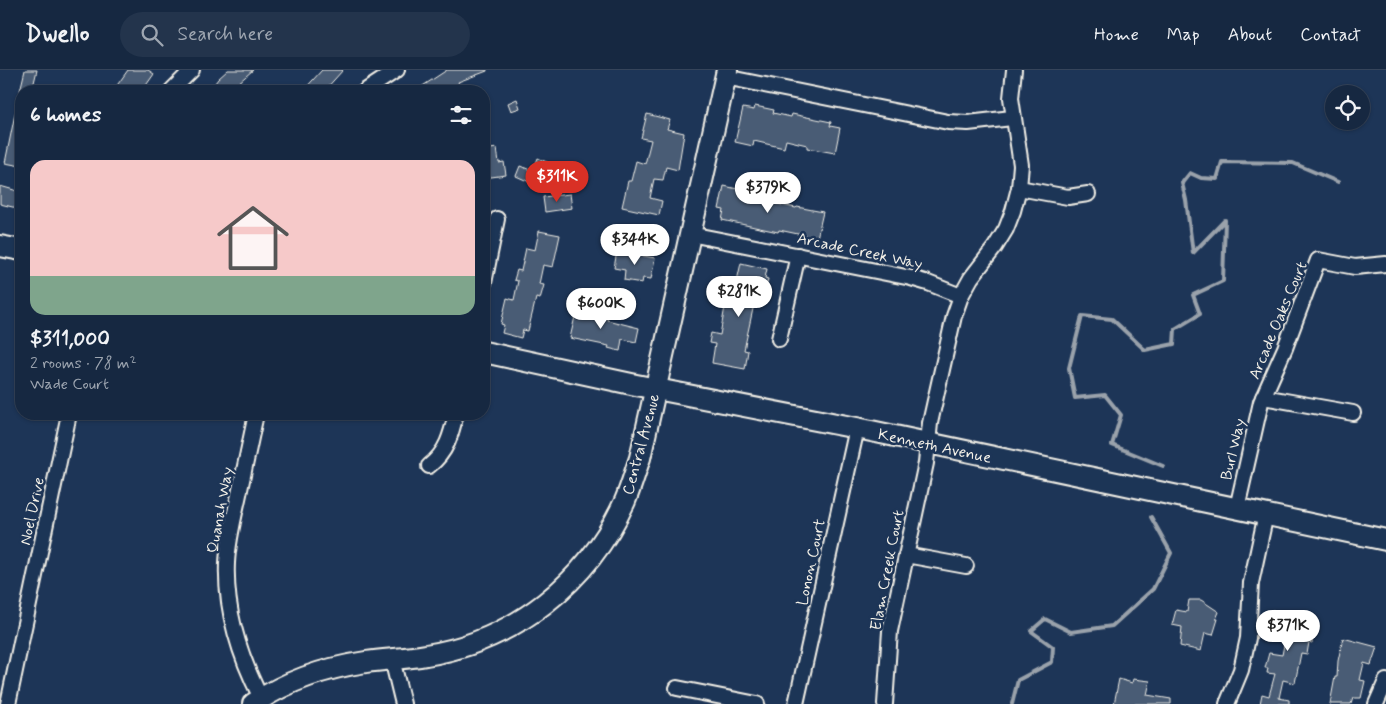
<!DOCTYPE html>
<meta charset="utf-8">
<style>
body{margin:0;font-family:Mynerve,sans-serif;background:#23344c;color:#f1f3f6;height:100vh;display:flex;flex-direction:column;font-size:19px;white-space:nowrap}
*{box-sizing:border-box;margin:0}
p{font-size:16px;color:#9ea6b1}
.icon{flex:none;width:28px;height:28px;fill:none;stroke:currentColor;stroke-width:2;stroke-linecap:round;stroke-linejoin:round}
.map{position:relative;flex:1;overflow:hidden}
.drawer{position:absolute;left:15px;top:15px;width:475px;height:335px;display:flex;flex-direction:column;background:#162841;border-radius:20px;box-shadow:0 1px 4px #0004,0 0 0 1px #35445a}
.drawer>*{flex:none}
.buttons{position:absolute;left:1325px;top:15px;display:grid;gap:10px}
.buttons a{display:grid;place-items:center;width:45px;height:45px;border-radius:50%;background:#162841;box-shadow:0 1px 4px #0004,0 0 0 1px #35445a;font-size:25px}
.price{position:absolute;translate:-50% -42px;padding:0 11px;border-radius:18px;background:#fff;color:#222;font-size:16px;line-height:32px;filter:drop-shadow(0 1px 2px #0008)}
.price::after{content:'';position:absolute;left:50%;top:30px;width:15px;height:11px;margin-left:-8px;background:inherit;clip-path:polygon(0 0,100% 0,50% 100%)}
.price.active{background:#d93025;color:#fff}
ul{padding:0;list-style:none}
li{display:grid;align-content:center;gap:10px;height:265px;padding:0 15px}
li span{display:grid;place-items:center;height:155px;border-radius:15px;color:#555}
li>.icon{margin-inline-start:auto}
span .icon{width:90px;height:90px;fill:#fffc;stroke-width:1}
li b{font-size:21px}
h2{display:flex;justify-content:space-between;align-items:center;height:60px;padding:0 15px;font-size:21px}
header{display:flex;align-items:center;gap:30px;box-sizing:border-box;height:70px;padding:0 25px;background:#162841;border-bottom:1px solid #35445a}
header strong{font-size:24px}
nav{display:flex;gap:28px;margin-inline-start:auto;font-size:18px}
.search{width:350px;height:45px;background:#23344c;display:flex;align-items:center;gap:12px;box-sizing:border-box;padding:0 18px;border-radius:28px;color:#9ea6b1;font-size:19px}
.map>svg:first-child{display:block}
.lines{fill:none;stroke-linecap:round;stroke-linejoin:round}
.stream{stroke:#9aa2ab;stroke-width:4}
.building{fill:#485b74;stroke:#f4f1e8}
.street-casing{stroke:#f4f1e8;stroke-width:18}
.secondary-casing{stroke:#f4f1e8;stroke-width:24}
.street{stroke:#1d3557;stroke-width:14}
.secondary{stroke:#1d3557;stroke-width:20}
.labels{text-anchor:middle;stroke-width:5;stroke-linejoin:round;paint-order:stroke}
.street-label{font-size:16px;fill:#f4f1e8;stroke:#1d3557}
</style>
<header>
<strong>Dwello</strong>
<div class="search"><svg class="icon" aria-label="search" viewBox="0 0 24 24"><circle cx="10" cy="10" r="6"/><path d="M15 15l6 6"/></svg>Search here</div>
<nav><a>Home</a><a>Map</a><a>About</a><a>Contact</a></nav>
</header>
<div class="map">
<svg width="1386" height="634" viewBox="0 0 1386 634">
<rect width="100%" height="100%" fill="#1d3557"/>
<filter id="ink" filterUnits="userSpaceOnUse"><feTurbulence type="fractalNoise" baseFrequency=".02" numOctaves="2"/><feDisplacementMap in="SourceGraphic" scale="10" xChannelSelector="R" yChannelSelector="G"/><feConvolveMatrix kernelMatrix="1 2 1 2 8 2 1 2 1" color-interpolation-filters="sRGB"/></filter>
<g filter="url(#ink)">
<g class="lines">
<!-- stream -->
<g class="stream">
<path d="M1163,396L1112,375L1121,345L1105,325L1075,328L1069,298L1082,246L1112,249L1145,280L1174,274L1175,259L1200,244L1193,225L1223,211L1225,150L1193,183L1186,130L1182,113L1190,103L1201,108L1217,109L1222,92L1293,93L1338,112"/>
<path d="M1012,634L1018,610L1052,592L1053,577L1031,561L1045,549L1071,562L1112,556L1153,519L1171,483L1151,447"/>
</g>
</g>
<!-- building -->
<g class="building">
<path d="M25,0H37L32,21H20Z"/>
<path d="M128,0H148L154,4L142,21H113Z"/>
<path d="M228,0H253L229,21H209L218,9Z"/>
<path d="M322,0H343L324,21H303Z"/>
<path d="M447,0H487V1L458,12L459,14L448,21H415Z"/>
<path d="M517,29L520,38L511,41L508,33Z"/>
<path d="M17,34H21V96L5,93Z"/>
<path d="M755,36L774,40L773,43L791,47L792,44L831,52L830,56L840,58L835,83L807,78V75L786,70L784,78L754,71L753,76L735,72L743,38L754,40Z"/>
<path d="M647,44L670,50L667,59L684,63L678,100L666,97L663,110L654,109L650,128L662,131L659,145L622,137L628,111H631L636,91L645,94L651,70L641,68Z"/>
<path d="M497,78L499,93L504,92L506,105L484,108V80Z"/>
<path d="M538,88L551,94L541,117L516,106L520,96L533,101Z"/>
<path d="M0,116L21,122V139L0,134Z"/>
<path d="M724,116L751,122L749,128L796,138L797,137L823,142L817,168L779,160L778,162L722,150L724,140L719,139Z"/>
<path d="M570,124L572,138L545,142L543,127Z"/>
<path d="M539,161L560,165L553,197L543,195L539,214L544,215L540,229L536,228L528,261L523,260L521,268L502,263L504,255L501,254L507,228L514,230L518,211L514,210L517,200L521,201L526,178L535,180Z"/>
<path d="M617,181L655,188L651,209L643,208L642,213L624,210L625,200L614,198Z"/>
<path d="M741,193L767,199L765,208L768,209L764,227L756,225L744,280L748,281L745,299L712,293L715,274L709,273L711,263L720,265L726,231L732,233Z"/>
<path d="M577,238L608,245L607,250L639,258L636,272L622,269L620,281L608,278L609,276L570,268Z"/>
<path d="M1189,530H1201L1219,542L1216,549H1218L1213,565L1205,563L1201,581L1180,576L1182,557L1172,555L1176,540L1187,542Z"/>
<path d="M1272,540L1311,548L1310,552H1315L1312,573L1309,572L1307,584L1301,583L1295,613L1283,610L1279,628L1289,630V634H1260L1262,624L1269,626L1275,604L1267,603L1268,598H1265L1269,583L1282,585L1287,560L1269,556Z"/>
<path d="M1343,568L1377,577L1371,595L1364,593L1360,610L1365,611L1361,628H1353L1351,634H1330L1335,607H1337L1338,591Z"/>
<path d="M1119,609L1132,613L1133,609L1150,611L1147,625L1171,629V634H1114Z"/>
</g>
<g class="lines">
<!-- street casing -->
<g class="street-casing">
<g id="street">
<path d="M725,7L948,52L968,53L1012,48"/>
<path d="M171,21L192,0"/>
<path d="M365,21L397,0"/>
<path d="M1019,118L1068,127L1088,124"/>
<path d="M690,164L911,208L928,213L961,226"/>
<path d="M484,213L497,149"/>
<path d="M779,269L798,185"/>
<path d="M1263,327L1353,343"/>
<path d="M256,344C250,372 244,401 238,429C233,451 228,472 227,493C225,541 240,587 261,628"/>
<path d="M429,396C447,382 451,365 456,344"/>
<path d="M1237,438L1261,332L1285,278L1318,190L1355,197L1386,194"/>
<path d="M906,485L966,496"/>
<path d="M392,589L403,634"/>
<path d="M677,618L757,634"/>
<path d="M8,634L69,344"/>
<path d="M796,634L857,358"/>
<path d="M885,634L890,561L926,393L930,353L954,246L961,226L971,208L995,177L1006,159L1013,141L1019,118L1021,95L1011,28L1014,0"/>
<path d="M1227,634L1241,600L1248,568L1251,513L1266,444"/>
<path d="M1376,634L1386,611"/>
</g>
</g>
<!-- secondary casing -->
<g class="secondary-casing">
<g id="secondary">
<path d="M0,176L21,180"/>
<path d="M484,282L636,315L857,358L1386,470"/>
<path d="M253,634C286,611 326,598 366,592C386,589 406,589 426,585C515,571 588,512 625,431C631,417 635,402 640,388L727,0"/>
</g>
</g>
<!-- street -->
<use href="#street" class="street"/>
<!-- secondary -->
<use href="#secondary" class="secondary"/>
</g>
</g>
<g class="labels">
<!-- street labels -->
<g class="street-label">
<text transform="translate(860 180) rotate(12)" y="6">Arcade Creek Way</text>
<text transform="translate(1277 250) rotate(-67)" y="6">Arcade Oaks Court</text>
<text transform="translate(640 374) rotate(-75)" y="6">Central Avenue</text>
<text transform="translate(935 375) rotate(12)" y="6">Kenneth Avenue</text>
<text transform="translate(1232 379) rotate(-77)" y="6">Burl Way</text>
<text transform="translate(219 440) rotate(-80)" y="6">Quanah Way</text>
<text transform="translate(31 441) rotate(-78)" y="6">Noel Drive</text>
<text transform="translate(810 492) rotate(-78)" y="6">Lonon Court</text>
<text transform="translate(886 500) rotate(-79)" y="6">Elam Creek Court</text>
</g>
</g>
</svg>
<div class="buttons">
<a><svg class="icon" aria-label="locate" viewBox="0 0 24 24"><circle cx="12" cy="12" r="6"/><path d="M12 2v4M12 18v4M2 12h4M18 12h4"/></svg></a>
</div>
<b class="price active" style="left:557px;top:133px">$311K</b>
<b class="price" style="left:768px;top:144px">$379K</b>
<b class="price" style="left:635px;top:196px">$344K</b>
<b class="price" style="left:739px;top:248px">$281K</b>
<b class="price" style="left:601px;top:260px">$600K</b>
<b class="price" style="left:1288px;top:582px">$371K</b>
<section class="drawer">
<h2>6 homes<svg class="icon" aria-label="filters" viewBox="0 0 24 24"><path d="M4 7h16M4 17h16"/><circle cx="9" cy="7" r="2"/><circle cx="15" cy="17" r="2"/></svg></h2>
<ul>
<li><span style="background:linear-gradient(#f6c9c9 75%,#7fa58c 0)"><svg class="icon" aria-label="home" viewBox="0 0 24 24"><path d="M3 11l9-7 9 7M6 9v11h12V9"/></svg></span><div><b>$311,000</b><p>2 rooms · 78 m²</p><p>Wade Court</p></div></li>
</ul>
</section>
</div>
